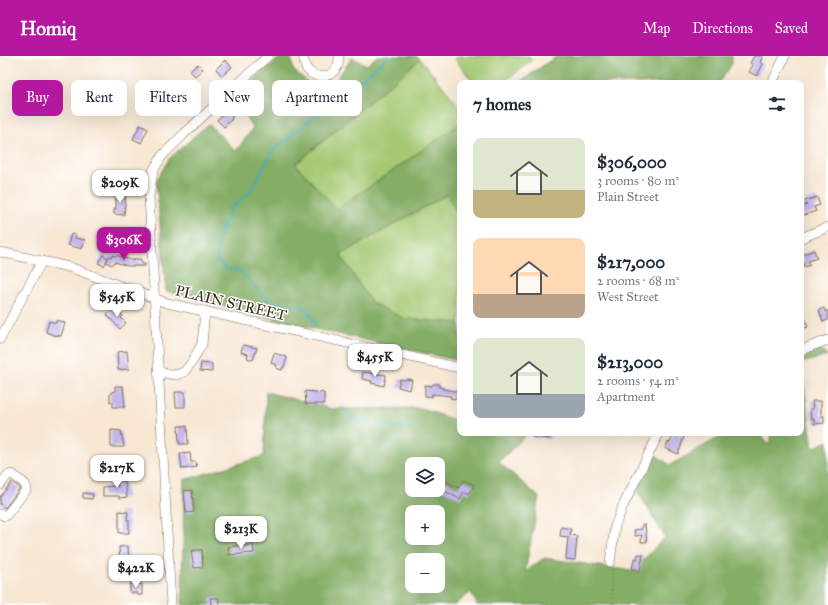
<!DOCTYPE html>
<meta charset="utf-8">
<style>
body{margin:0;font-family:"IM FELL Great Primer",serif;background:#f6f6f7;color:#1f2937;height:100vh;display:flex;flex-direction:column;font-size:15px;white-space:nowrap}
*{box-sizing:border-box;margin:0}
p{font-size:13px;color:#747a83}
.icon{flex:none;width:22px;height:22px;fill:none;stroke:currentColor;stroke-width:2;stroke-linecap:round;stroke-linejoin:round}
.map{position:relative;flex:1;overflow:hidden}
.drawer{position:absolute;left:457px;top:24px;width:347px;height:356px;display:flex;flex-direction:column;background:#fff;border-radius:8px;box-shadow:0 4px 16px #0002}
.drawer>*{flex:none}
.banner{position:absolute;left:12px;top:24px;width:380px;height:36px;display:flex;gap:8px}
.fabs{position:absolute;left:405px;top:401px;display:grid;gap:8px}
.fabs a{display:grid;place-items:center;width:40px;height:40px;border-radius:8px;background:#fff;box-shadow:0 4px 16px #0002;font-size:20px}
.price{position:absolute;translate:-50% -34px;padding:0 9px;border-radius:8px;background:#fff;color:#222;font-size:13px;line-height:26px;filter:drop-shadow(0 1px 2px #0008)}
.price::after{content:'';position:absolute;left:50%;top:24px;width:12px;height:9px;margin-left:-6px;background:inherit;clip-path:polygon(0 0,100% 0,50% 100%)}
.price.current{background:#b5179e;color:#fff}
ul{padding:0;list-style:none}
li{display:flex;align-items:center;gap:12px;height:100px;padding:0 16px}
li span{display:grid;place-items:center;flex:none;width:112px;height:80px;border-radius:8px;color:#555}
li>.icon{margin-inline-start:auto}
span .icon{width:48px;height:48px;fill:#fffc;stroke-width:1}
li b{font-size:17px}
h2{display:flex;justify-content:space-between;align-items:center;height:48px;padding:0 16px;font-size:17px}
.tag{padding:0 14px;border-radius:8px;background:#fff;box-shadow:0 4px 16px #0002;font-size:14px;line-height:36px}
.tag.current{background:#b5179e;color:#fff}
header{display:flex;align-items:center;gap:24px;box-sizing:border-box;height:56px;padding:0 20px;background:#b5179e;color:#fff}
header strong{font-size:19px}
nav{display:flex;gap:22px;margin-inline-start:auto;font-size:14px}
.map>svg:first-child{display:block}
.green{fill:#a5c973;stroke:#707a48}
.forest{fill:#84ad65;stroke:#606c42;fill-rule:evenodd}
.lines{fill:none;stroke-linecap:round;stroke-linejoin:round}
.stream{stroke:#3cacb8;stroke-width:2}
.building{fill:#c3b7eb}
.minor-casing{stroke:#7d6c5d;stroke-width:10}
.path{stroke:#7d6c5d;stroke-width:1;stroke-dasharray:1 3;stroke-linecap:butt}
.minor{stroke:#fff;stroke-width:9}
.labels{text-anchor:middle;stroke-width:3;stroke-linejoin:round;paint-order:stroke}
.street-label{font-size:15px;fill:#3b2a1e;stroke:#fff}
</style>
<header>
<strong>Homiq</strong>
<nav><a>Map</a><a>Directions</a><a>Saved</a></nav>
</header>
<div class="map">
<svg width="828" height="549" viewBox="0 0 828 549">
<rect width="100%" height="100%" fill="#fff"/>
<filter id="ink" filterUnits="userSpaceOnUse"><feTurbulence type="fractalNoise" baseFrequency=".025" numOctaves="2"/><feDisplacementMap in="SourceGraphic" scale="8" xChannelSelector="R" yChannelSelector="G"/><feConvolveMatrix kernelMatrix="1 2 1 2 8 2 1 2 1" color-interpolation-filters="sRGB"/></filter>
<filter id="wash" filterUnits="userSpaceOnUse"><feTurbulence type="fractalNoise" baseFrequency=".012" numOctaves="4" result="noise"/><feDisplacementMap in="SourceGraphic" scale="16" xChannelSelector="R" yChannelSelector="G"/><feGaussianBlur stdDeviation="0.9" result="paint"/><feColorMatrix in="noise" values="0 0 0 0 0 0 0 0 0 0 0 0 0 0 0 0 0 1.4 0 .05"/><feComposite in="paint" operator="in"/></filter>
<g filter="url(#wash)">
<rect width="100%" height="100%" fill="#f7e7d3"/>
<!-- green -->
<g class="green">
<path d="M458,0H529L532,4L502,27H474L455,3Z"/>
<path d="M420,3L460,51V68L337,153L295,109Z"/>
<path d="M448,138L460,163V267L405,263L372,247L340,199Z"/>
</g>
<!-- forest -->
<g class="forest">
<path d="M282,0H291L293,14L308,26L333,28L352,2L367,9L377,0H416L420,3L295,108L337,153L460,68V163L447,138L340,199L372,247L405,263L460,267V305L293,268L166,235L156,125L169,103L199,76L209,68L236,95L253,72L232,41Z"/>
<path d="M557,0H732V8L719,27H518Z"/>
<path d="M818,291L827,300L801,307V299Z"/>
<path d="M801,309L813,392L828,385V549H477L471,536L455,549H182L184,424L264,400L266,336L333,353L421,352L460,366V377H528L499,406L539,441L525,516L544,502L633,515L665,481L633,428L654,398L670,409L727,377H758L770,389L772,377H801ZM412,408H438V434H412ZM412,456H438V482H412ZM412,504H438V530H412Z"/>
</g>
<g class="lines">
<!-- stream -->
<g class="stream">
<path d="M316,269L305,251L270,246L239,214L226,213L216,203L220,177L231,152L249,137L274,93L362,23L389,0"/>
<path d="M343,352L353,365L414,373"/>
</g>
</g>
<g id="blocks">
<!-- building -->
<g class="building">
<path d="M754,0H763L760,6L763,8L757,20L749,16L753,9L750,7Z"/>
<path d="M225,4L232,11L222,20L216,13Z"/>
<path d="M198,8L203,13L195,20L190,15Z"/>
<path d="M166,32L178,43L169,52L167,50L164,53L157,46L163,40L160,38Z"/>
<path d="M230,52L235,58L231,62L232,63L224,71L217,64Z"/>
<path d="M140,69L148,73L141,87L133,83Z"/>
<path d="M116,138H126L124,159L114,158V153H116Z"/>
<path d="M817,141L820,149L814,151L816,155L802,160L801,151L807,149L805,145Z"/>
<path d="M71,178L76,179L75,182L85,184L82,193L68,189Z"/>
<path d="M814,194L817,202L808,205L810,209L804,211L801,199Z"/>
<path d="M103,199L108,202L104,210L98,207Z"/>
<path d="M113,199L115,200L116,199L134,205V203H141V207L145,208V210H128L115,206L112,209L106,206L109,200L112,201Z"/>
<path d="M115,252L123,260L121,262L126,267L120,273L107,259Z"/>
<path d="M824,252L825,256L828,254V264L823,266L819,254Z"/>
<path d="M805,263L808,271L801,273V264Z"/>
<path d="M57,264L65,267L61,280L56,279V280L46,276L49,265L56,267Z"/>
<path d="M243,289L257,292L253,304L247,302L248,298L241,296Z"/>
<path d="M127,295L129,313L118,314L117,296Z"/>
<path d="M274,297L287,301L284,311H283L282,314L276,312L277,309L271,307Z"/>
<path d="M201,307L212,308V316L200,315Z"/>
<path d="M363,316L386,319L384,330L371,327L372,325L362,323Z"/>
<path d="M400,323L405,324L406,323L412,324L410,334L398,331Z"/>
<path d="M433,328H439V331L443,332V333L460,336V344L450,342L451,340L432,338V341L425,340V329L432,330Z"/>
<path d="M115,330H123L125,351H113V346H110V338H111V336L115,335Z"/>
<path d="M305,335L324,337V348H306Z"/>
<path d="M175,336H185V351H176Z"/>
<path d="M812,345H821V360H824V367L814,368V363H811L810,353H813Z"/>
<path d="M178,370H187L188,388H179Z"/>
<path d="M111,374L121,375L124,391H111Z"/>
<path d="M532,377H550V383L532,381Z"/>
<path d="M674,377L684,381L678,398L665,392L668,386L670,387Z"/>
<path d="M190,397L191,406H196L197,411L182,413L180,398Z"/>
<path d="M123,418V426H125L127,441L119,442V440H103V431L118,430L117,419Z"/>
<path d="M463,424L474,429L469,438L464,435L460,443L441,433L445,425L459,432Z"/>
<path d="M12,426L20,432L5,452L0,448V441Z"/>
<path d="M192,434L194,456L186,457L184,435Z"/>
<path d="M83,437L93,438L92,443L83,442Z"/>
<path d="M119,455L128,456L127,464H129V477H119Z"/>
<path d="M642,469H645L647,486H641L642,479L635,480L634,474L642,473Z"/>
<path d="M561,471L571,473L570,479L577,480L575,504L566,503L568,481L560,480Z"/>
<path d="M243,489V490L253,489L254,497L229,499L228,491Z"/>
<path d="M128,490L129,512H120L119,491Z"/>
<path d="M198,494H202L203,511L194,512L191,495Z"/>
<path d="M638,498L643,499L640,515L632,513L634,503H637Z"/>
<path d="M139,527V528H142V539H137V537H130V528Z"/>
<path d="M210,542H219V549H211Z"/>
</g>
</g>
</g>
<g filter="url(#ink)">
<use href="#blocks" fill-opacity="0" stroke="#7d6c5d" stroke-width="1"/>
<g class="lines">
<!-- minor casing -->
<g class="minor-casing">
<g id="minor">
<path d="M304,0C301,25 340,29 339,0"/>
<path d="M772,27L785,0"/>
<path d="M801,182L828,171"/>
<path d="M0,196L69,211L167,247L460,312"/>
<path d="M0,283L42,205"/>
<path d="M801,294L828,284"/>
<path d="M158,316L176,319L184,316L192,306L202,288L205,255"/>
<path d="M0,429L7,420L12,418L25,428L27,433L8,457L5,460L0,458"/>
<path d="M610,506L615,470L622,452L659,377"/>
<path d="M171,549L149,140L153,115L162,100L185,77L268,0"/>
</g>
</g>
<!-- path -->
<path class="path" d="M612,514C610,525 611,538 614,549"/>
<!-- minor -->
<use href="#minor" class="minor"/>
</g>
</g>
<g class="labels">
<!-- street labels -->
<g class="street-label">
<text transform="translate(231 247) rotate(13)" y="5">PLAIN STREET</text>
</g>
</g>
</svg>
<div class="fabs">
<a><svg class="icon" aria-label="layers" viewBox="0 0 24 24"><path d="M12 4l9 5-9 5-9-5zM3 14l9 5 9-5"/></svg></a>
<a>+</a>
<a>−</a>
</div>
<b class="price" style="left:120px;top:148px">$209K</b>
<b class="price current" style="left:124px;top:205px">$306K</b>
<b class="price" style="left:117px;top:262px">$545K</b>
<b class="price" style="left:375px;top:322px">$455K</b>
<b class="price" style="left:117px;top:433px">$217K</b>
<b class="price" style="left:241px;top:494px">$213K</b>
<b class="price" style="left:136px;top:533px">$422K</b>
<div class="banner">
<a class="tag current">Buy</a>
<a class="tag">Rent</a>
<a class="tag">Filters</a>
<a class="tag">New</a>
<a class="tag">Apartment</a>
</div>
<section class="drawer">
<h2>7 homes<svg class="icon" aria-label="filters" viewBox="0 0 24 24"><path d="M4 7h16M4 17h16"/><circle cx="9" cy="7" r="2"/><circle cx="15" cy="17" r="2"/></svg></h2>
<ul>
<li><span style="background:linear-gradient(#dfe7d0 65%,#c2b280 0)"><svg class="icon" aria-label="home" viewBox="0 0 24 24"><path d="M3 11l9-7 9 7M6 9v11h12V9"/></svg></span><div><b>$306,000</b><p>3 rooms · 80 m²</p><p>Plain Street</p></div></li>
<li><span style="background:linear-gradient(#ffd9b3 70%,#b9a48a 0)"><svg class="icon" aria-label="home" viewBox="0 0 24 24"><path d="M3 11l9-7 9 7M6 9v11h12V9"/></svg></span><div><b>$217,000</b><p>2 rooms · 68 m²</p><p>West Street</p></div></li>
<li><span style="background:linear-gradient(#dfe7d0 70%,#9aa5b1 0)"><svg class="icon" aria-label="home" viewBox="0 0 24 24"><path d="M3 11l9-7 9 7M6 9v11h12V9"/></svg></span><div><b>$213,000</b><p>2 rooms · 54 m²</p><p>Apartment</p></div></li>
</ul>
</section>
</div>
